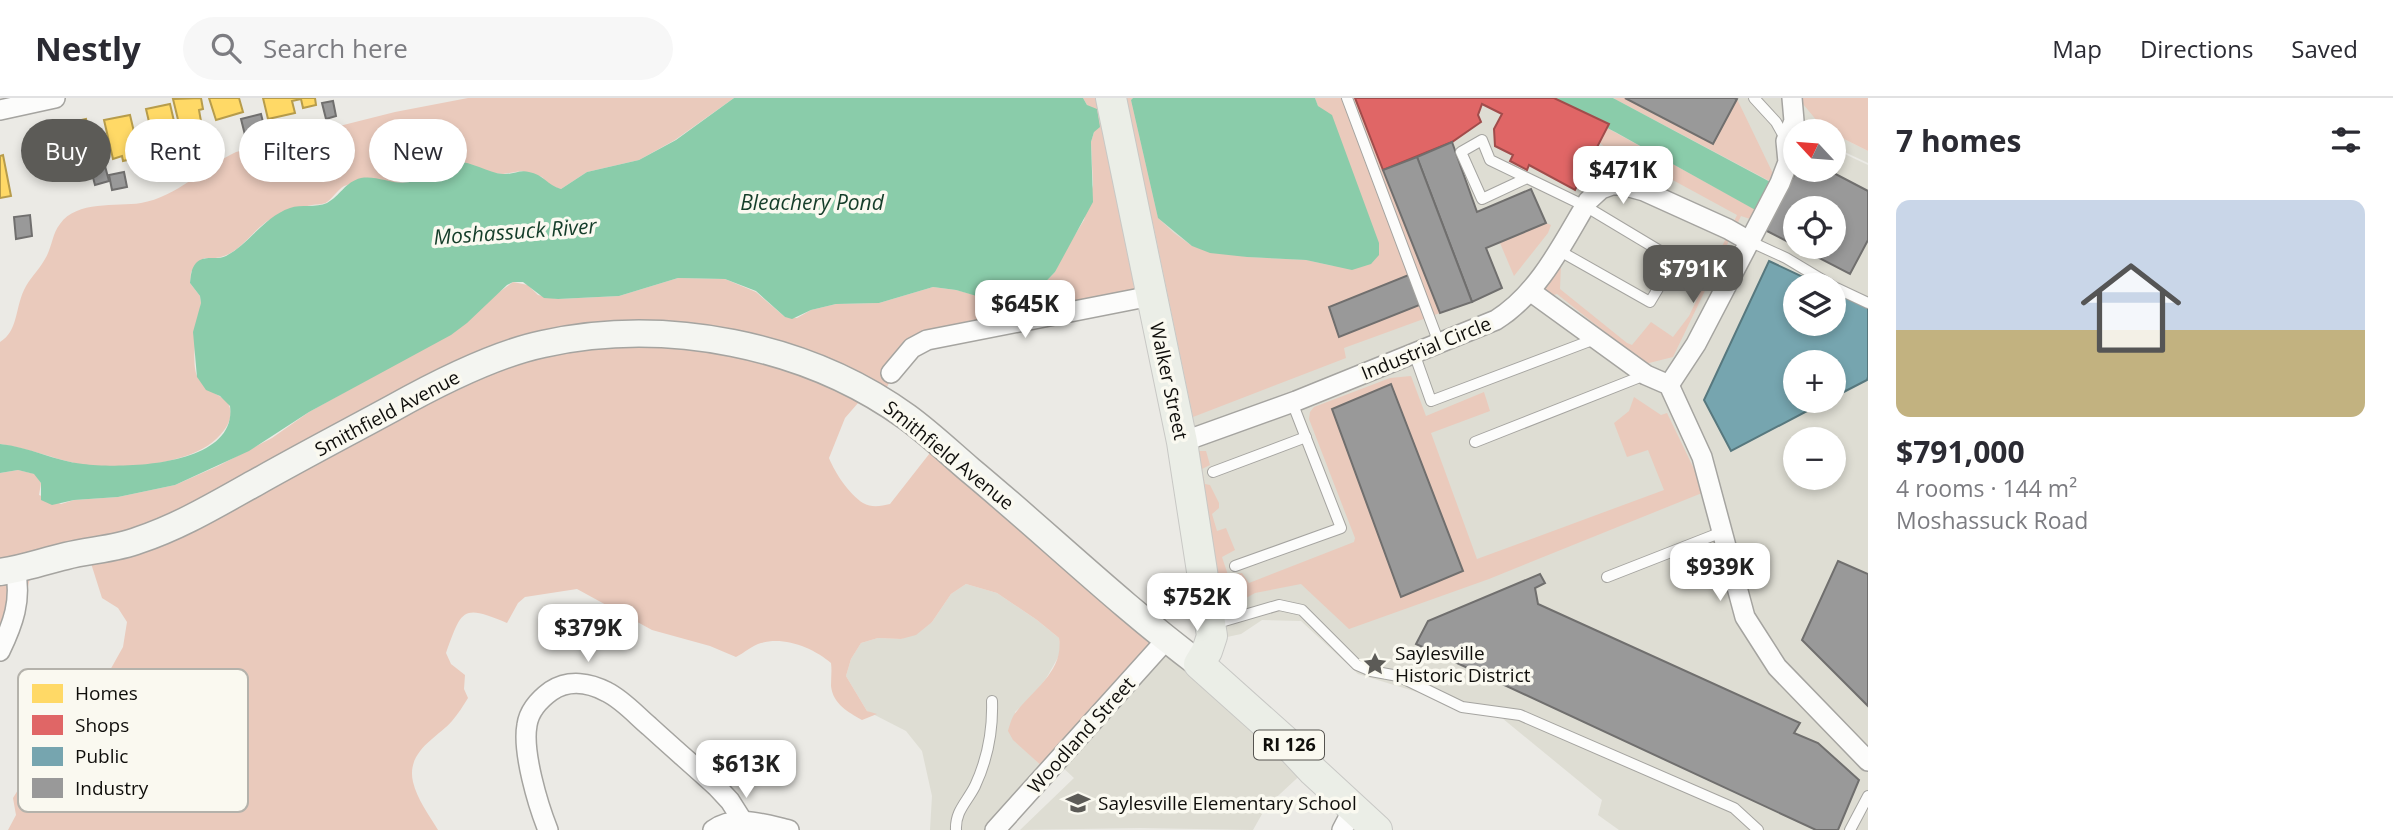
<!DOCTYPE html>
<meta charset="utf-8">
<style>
body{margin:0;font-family:"Open Sans",sans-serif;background:#f7f7f7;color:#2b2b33;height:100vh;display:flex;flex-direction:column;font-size:26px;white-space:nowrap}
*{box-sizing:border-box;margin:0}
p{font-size:23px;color:#7c7c81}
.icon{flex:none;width:38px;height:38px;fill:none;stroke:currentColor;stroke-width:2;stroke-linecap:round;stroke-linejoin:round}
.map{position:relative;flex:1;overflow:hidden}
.sheet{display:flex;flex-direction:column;background:#fff;width:525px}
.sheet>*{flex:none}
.top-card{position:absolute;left:21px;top:21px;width:665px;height:63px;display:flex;gap:14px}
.needle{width:46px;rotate:296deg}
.fabs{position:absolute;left:1783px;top:21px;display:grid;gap:14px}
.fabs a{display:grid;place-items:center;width:63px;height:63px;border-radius:50%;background:#fff;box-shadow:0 4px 10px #0003;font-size:35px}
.price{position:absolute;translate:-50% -60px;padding:0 16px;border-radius:14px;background:#fff;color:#222;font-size:23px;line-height:46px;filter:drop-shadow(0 2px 4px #0008)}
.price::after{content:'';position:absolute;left:50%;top:42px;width:21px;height:16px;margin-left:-10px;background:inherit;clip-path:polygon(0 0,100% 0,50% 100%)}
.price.current{background:#5c5b57;color:#fff}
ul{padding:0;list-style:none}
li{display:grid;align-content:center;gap:14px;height:371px;padding:0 28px}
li+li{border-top:2px solid #e1e1e2}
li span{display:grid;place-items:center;height:217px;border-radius:14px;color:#555}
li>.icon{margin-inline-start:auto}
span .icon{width:126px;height:126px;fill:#fffc;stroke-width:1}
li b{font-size:30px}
h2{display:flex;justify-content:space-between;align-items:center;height:84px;padding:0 28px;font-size:30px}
.pill{padding:0 24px;border-radius:32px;background:#fff;box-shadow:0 4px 10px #0003;font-size:24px;line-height:63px}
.pill.current{background:#5c5b57;color:#fff}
header{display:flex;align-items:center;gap:42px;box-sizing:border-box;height:98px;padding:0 35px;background:#fff;border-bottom:2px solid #e1e1e2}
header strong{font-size:33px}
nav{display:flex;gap:38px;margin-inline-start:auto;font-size:24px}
.search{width:490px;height:63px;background:#f7f7f7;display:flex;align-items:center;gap:18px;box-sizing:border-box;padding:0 24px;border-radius:38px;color:#7c7c81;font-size:26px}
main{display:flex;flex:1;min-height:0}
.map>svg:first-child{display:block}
.built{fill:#deddd3;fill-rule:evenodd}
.green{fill:#eacabc}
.water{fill:#8accaa}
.homes{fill:#ffd966;stroke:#b79c4b;stroke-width:2}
.shops{fill:#e06666;stroke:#a14c4b;stroke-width:2}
.public{fill:#76a5af;stroke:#57787e;stroke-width:2}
.industry{fill:#999;stroke:#706f6e;stroke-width:2}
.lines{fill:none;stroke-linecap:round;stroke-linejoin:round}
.lane-casing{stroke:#a5a4a0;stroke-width:12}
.street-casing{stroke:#a5a4a0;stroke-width:22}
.secondary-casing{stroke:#a5a4a0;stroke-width:29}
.primary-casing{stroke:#c8c8c5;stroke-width:32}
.lane{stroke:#fcfcfb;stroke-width:10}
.street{stroke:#fcfcfb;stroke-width:19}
.secondary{stroke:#f4f5f1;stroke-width:26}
.primary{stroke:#ebeee7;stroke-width:30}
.labels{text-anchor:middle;stroke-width:7;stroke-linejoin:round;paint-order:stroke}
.shield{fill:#faf9f0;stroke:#565450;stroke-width:2}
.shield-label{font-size:18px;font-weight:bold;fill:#0f0e0b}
.street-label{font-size:19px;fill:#0f0e0b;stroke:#faf9f0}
.poi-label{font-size:19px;fill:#0f0e0b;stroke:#faf9f0;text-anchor:start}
.water-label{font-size:21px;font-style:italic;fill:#143d29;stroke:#faf9f0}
.key{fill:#faf9f0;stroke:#b4b2ab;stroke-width:2}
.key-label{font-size:19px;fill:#0f0e0b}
</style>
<header>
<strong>Nestly</strong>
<div class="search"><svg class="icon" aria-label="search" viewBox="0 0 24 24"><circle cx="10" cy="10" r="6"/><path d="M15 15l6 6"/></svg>Search here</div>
<nav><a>Map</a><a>Directions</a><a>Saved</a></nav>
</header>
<main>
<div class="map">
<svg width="1868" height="732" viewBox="0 0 1868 732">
<rect width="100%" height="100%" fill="#ebeae5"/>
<!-- built -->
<g class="built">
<path d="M1113,0H1133L1131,2L1247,159L1306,162L1379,157L1315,0H1549L1617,35L1615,0H1801L1823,30L1829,33H1796V72H1834V51L1868,67V732H1619L1598,717L1602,702L1502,620L1358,576L1301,523L1262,522L1241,536L1218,541ZM1796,110H1834V149H1796ZM1796,187H1834V226H1796ZM1796,264H1834V303H1796ZM1796,341H1834V380H1796Z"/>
<path d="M1834,36L1868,53V65L1834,49Z"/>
<path d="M966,486L997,495L1037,522L1059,540L1061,554L1047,579L1033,598L1015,614L1014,642L1045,671L997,732H930L932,698L922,653L906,633L867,613L846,578L851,561L861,545L878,540L901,541L932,524L951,496Z"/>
<path d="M1167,542L1308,670L1266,709L1253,732L1140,730L1020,732L1074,680L1059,666Z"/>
</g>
<!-- green -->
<g class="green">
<path d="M468,0H734L675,42L639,62L587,74L561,91L550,88L542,79L521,73L503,76L434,70C404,96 381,77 347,87C339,89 334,99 327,104C323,107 317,106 312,107C301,109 275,118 266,124C244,141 236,163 204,160L191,174L190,185L200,198L201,205C199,222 190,263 197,278C203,290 217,296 227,303C234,315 230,326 221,336C195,368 117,373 78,366C52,360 27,350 0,346V244C18,233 15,211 24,192C29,181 39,172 45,161C52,150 52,136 60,126C77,102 116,109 141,105C177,99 204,69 236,54L395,14Z"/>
<path d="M1083,0H1113L1152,193L923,244L901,261L884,295L865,297L845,320L829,360C835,375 849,396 863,405C872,410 881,408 890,406L937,346L1161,535L1045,671L1013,642L1008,633C1010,626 1012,618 1017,613C1035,590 1064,572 1059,540L1037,522L997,495L966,486L951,496L932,524L916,537L901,541L878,540L861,545L851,561L846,578L867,613L877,616L862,622C848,614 833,606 831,588C831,580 832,573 831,565C814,550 784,538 761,545C753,547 744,555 736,559L710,548L652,532L577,491L525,499L518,505L507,525C462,506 462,511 446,555L451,566L465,577L464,591L468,600C463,608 458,616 452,623C437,640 406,653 413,684C417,701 429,717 438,732H8L16,717L13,700L34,666L37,650L54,637L72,592L92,593L104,583L123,549L127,524L118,510L102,500L89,459L32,471L23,511L0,561V375L18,372L35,376L41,385L39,397L61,406L74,402L118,399L175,387L218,368L272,340L309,314L415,255L513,184L528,187L538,197L558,201L619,198L678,180L725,181L756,194L785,219L797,220L811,212L836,206L879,205L933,189L956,192L998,203L1017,204L1030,200L1055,174L1063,156L1084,122L1093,87L1091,44L1094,34L1087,7Z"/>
<path d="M1122,0H1133L1131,2L1158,120L1174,135L1192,148L1247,159L1306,162L1333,168L1325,13L1318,8L1315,0H1355L1440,215L1344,250L1346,260L1193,319L1154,130Z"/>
<path d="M1613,0H1625L1713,46L1737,1L1779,88Z"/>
<path d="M1798,0H1868V53L1834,36V33L1823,30Z"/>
<path d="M1607,30L1758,113L1753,122L1741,118L1673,259L1645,266L1557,196L1530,204L1561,167L1560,191L1627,245L1632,247L1651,224L1673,239L1689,218L1737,117L1647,68L1637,64L1625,70C1615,64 1609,52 1600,45Z"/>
<path d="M1546,125L1551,127L1548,135L1514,178L1500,145Z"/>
<path d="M1411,278L1426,318L1484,294L1490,313L1431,335L1477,461L1664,392L1648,352L1627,359L1614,325L1629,313L1634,299L1661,317L1667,315L1696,375L1702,395L1489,481L1349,531L1301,486L1255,495L1225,512L1218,489L1195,353H1206L1210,367L1202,371L1205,386L1210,387L1219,405V410L1212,416L1217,433L1226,430L1235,452L1222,459L1228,477L1242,475L1249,485L1354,444L1355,440L1309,321L1310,314L1314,309L1390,280Z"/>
</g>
<!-- water -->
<g class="water">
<path d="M734,0H1083L1087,7L1097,11L1100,29L1094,34L1091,44L1093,104L1055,174L1030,200L1017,204L987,201L956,192L933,189L879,205L836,206L811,212L792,221L785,219L756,193L725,181L678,180L619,198L558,201L544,200L523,184H513L507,187L467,225L451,237L309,314L249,353L175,387L118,399L74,402L52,407L41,402V385L34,376L18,372L0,375V346C29,349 55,363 83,366C122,371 238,369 230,308L220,298L206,292L197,279L193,234L201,205L200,198L190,185C191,177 191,171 196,165C205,156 216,163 226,158C250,145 264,119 290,110C301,106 316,110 327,105C340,98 345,84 361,80C379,77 395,89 414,83C427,78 436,66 451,64C469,61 486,75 503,76C512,77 520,71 529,74C543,76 547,87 561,91L587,74L639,62L676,42Z"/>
<path d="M1133,0H1315L1318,8L1332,17L1379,145V157L1371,166L1352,172L1306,162L1247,159L1210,155L1192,148L1158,120L1131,2Z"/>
<path d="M1549,0H1613L1819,110H1796L1795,134L1617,35Z"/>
</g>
<!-- homes -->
<g class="homes">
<path d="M201,0L203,11L199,12L202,29L181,34L173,1Z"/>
<path d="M209,0H239L243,14L216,22Z"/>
<path d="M263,0H315L316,7L303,10L301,1L292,3L295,15L268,21Z"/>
<path d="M170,6L177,36L153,41L146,11Z"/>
<path d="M130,17L139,55L135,56L136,60L123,63L122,58L113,61L104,22Z"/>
<path d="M86,21L94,56L83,58L82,52L62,56L55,28Z"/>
<path d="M49,46L56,72L42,75L41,70L31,73L26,52Z"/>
<path d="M3,57L11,98L0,100V58Z"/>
<path d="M157,64L160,75L149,77L146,67Z"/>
</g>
<!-- shops -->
<path class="shops" d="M1355,0H1554L1609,26L1575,92L1529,67L1527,72L1510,63L1513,57L1495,48L1494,31L1502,16L1482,6L1478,17L1481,24L1452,44L1383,72Z"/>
<!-- public -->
<path class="public" d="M1769,163L1820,187H1796V226H1834V194L1868,210V279L1867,282L1834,299V264H1796V303H1826L1731,353L1704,302Z"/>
<!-- industry -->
<g class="industry">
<path d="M1625,0H1734L1737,1L1713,46Z"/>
<path d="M333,3L336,18L326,21L322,5Z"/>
<path d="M261,16L265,32L245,37L241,21Z"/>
<path d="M1452,44L1477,114L1531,91L1546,125L1486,150L1502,190L1472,204L1417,59Z"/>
<path d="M1417,59L1472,204L1440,215L1383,72Z"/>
<path d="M105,68L109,83L95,87L91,72Z"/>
<path d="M1797,72H1828L1868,93V142L1850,176L1798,149H1834V110H1796V148L1765,132Z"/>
<path d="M124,74L127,89L112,92L109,77Z"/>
<path d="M30,117L32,138L16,141L14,119Z"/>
<path d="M1411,176L1422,206L1339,239L1329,209Z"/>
<path d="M1391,286L1463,473L1401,499L1332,311Z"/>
<path d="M1838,463L1868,476V608L1802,542Z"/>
<path d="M1540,476L1545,485L1535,490L1538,506L1800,625L1794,635L1818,645L1859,682L1838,732H1816L1416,546L1428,523Z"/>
</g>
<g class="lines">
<!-- lane casing -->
<g class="lane-casing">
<g id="lane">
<path d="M1347,0L1439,245"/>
<path d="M1754,0L1776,24L1786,42"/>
<path d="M1527,80L1482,101L1461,54L1482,42L1490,62L1585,108L1675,162L1650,204L1558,152"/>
<path d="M1749,143L1786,160L1831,187"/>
<path d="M1834,189L1868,205"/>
<path d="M1414,255L1431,303L1595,241"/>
<path d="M1475,344L1645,277"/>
<path d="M1213,374L1306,339"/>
<path d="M1235,468L1341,430L1292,304"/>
<path d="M1607,479L1722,434"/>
<path d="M1214,526L1279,507L1302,512L1357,567L1371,573L1398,578L1462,609L1520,617L1734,710L1758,732"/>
<path d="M956,732C955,713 967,704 975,688C988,660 993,633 992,603"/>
<path d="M1850,732L1868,698"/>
</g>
</g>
<!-- street casing -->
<g class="street-casing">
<g id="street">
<path d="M0,12L55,0"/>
<path d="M1530,193L1646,277L1669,287L1702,359L1745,519L1777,569L1868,663"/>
<path d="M891,275L912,250L927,242L1151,198"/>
<path d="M1669,287L1696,246L1780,85L1788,64L1786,43L1794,23L1792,0"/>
<path d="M1182,344L1296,303L1496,222C1539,195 1563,145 1588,103L1601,91L1612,87H1622L1644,93L1728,131L1749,143"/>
<path d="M0,553C13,526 22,502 15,471"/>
<path d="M548,732C538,707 522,654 527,627C529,613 540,601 551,593C569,581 590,585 607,594C623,602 636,617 649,628C672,649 695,669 717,689L730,703L742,722"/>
<path d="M713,732C736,716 763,726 789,732"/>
<path d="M995,732L1166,542"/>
<path d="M1342,732L1353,711"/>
</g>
</g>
<!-- secondary casing -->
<g class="secondary-casing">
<path id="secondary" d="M0,474C22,471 44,463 66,458C90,452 116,451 139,442C181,428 217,406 255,385C301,359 347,335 393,310C436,286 495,256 543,246C665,219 806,246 907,319C929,335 949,354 970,372C1047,436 1119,506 1199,566"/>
</g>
<!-- primary casing -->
<g class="primary-casing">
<path id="primary" d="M1111,0L1182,344L1212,538L1207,553L1199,566L1284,642L1313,673L1377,732"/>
</g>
<!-- lane -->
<use href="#lane" class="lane"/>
<!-- street -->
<use href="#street" class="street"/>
<!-- secondary -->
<use href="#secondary" class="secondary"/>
<!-- primary -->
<use href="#primary" class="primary"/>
</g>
<!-- icons -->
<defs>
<g id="sight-bare" transform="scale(1.89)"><path d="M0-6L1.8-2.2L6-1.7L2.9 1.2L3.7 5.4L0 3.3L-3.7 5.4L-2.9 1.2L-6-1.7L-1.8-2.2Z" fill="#5c5b57" stroke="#faf9f0" stroke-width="2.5" paint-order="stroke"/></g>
<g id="school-bare" transform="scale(1.89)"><path d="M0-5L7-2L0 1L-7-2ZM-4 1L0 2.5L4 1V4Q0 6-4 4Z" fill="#5c5b57" stroke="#faf9f0" stroke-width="2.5" paint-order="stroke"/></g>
</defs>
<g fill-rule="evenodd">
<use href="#sight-bare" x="1375" y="566"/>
<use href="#school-bare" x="1078" y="705"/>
</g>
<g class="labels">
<!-- shield labels -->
<rect class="shield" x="1254" y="632.5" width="70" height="29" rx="5"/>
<g class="shield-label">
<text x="1289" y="653">RI 126</text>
</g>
<!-- street labels -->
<g class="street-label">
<text transform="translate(1426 250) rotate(-22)" y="7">Industrial Circle</text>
<text transform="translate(1169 283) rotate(78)" y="7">Walker Street</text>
<text transform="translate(387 315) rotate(-28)" y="7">Smithfield Avenue</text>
<text transform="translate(949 357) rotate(39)" y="7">Smithfield Avenue</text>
<text transform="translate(1081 637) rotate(-48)" y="7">Woodland Street</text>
</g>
<!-- poi labels -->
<g class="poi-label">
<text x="1395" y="562">Saylesville<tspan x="1395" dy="22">Historic District</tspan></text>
<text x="1098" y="712">Saylesville Elementary School</text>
</g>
<!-- water labels -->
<g class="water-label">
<text x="812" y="112">Bleachery Pond</text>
<text transform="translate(515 134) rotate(-4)" y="7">Moshassuck River</text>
</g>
</g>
<!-- legend -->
<rect x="18" y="571" width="230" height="143" rx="10" class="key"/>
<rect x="32" y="586" width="31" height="19" fill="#ffd966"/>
<rect x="32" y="617" width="31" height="20" fill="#e06666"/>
<rect x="32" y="649" width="31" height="19" fill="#76a5af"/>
<rect x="32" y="680" width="31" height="20" fill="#999"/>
<g class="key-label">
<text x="75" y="602">Homes</text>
<text x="75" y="634">Shops</text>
<text x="75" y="665">Public</text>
<text x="75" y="697">Industry</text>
</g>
</svg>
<div class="fabs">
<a><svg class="needle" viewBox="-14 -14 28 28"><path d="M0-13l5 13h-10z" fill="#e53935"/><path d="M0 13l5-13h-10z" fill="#7c7c81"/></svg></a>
<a><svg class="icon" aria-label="locate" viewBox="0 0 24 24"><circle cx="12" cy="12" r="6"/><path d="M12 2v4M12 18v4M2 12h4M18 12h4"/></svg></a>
<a><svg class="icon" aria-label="layers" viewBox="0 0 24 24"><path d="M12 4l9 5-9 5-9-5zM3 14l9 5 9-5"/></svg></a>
<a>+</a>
<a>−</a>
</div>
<b class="price" style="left:1623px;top:108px">$471K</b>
<b class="price current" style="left:1693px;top:207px">$791K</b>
<b class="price" style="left:1025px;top:242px">$645K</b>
<b class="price" style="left:1720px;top:505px">$939K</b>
<b class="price" style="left:1197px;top:535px">$752K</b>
<b class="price" style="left:588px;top:566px">$379K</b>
<b class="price" style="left:746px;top:702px">$613K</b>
<div class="top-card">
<a class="pill current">Buy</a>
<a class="pill">Rent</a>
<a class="pill">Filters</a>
<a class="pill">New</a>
</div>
</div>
<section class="sheet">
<h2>7 homes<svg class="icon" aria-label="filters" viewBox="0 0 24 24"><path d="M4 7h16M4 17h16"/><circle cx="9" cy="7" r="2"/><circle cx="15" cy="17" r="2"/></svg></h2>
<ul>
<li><span style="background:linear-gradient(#c9d6e8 60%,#c2b280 0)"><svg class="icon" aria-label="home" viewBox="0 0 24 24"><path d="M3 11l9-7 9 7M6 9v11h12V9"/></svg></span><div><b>$791,000</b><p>4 rooms · 144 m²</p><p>Moshassuck Road</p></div></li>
</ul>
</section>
</main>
